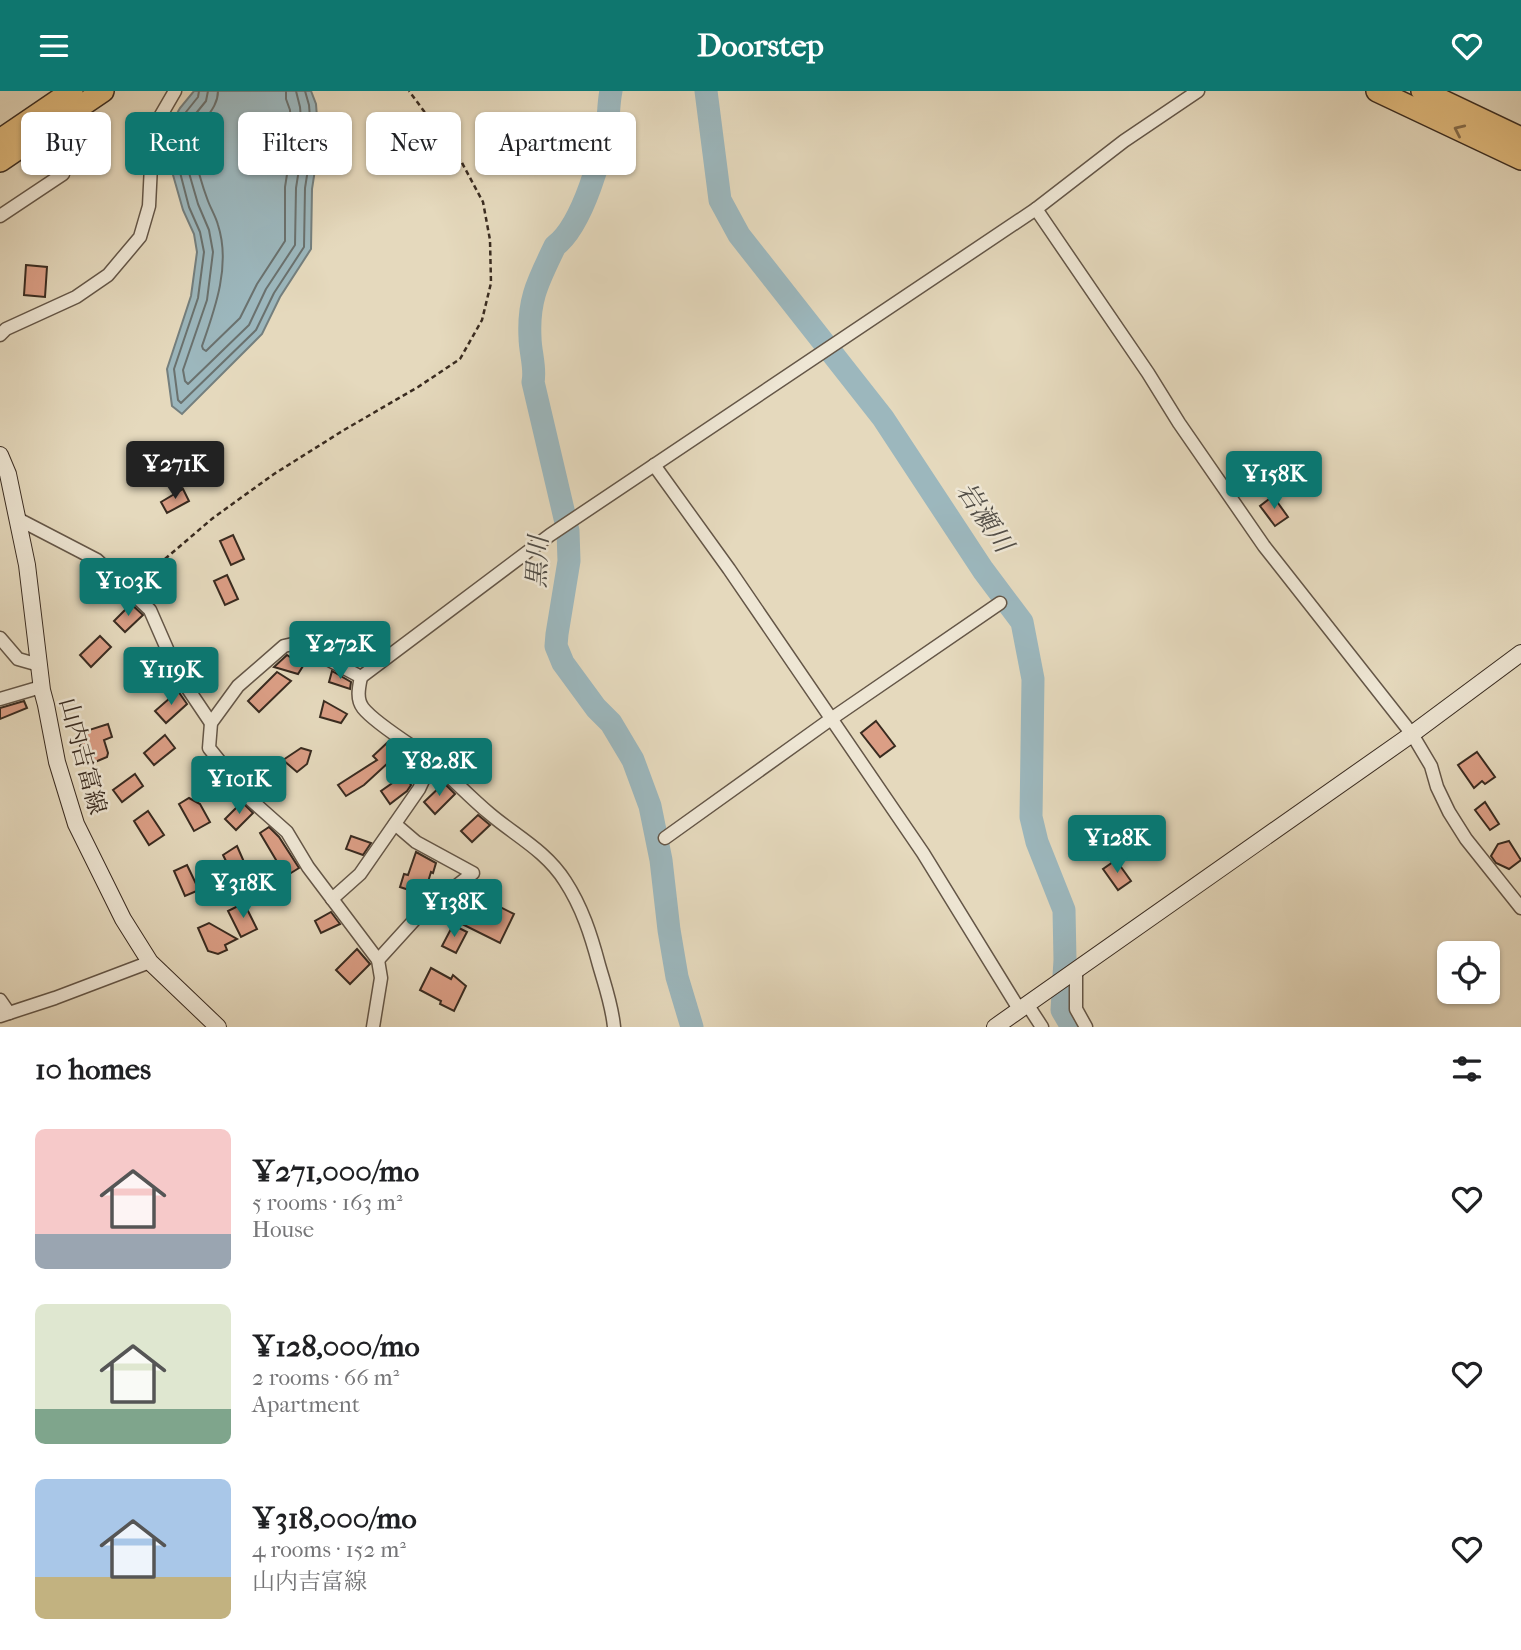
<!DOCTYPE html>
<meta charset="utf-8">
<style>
body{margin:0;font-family:"IM FELL French Canon","Noto Serif JP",serif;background:#f6f6f6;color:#202124;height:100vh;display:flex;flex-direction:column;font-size:26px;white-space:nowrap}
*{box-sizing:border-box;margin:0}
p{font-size:23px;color:#757577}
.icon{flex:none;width:38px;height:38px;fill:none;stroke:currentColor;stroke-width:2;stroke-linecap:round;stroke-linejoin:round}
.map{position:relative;height:936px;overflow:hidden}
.details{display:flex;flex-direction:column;background:#fff;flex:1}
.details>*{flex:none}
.guide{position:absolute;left:21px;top:21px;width:700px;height:63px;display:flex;gap:14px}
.controls{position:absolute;left:1437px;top:850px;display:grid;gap:14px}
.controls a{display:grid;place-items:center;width:63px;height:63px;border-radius:10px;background:#fff;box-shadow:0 2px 5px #0004;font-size:35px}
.price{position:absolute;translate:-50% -60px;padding:0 16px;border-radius:7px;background:#0f766e;color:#fff;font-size:23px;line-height:46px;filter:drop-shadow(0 2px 4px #0008)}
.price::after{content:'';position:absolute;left:50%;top:42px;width:21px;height:16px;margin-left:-10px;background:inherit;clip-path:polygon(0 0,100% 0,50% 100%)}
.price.active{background:#222;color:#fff}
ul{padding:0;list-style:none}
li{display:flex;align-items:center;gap:21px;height:175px;padding:0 35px}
li span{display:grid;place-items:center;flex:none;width:196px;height:140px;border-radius:10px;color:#555}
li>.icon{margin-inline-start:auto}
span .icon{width:84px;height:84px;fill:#fffc;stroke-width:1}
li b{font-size:30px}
h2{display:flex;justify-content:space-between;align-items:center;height:84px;padding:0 35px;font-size:30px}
.tag{padding:0 24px;border-radius:10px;background:#fff;box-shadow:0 2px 5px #0004;font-size:24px;line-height:63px}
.tag.active{background:#0f766e;color:#fff}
header{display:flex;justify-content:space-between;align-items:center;height:91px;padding:0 35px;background:#0f766e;color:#fff;font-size:32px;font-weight:700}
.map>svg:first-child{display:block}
.water{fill:#9cb7bd;stroke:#747f7e;stroke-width:2}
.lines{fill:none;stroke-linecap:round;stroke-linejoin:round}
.shore{stroke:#6a716e;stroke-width:2}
.river{stroke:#9cb7bd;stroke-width:23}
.building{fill:#db9e85;stroke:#392b20;stroke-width:2}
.street-casing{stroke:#645647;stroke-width:15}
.secondary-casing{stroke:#392b20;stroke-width:18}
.highway-casing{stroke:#392b20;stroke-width:24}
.path{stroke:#392b20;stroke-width:2.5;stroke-dasharray:5 3.5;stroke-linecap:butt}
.street{stroke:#eee6d4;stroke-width:12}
.secondary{stroke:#eee6d4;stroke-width:16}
.highway{stroke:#e2bc7e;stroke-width:21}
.oneway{stroke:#856c4a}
.labels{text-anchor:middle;stroke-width:5;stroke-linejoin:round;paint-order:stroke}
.street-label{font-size:24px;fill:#392b20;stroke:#eee6d4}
.water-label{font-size:26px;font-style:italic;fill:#524e47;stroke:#eee6d4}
</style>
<header><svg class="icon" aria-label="menu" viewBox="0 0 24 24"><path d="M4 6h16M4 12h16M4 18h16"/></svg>Doorstep<svg class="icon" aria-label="heart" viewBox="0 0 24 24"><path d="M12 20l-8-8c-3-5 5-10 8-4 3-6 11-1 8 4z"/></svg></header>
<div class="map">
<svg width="1521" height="936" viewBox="0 0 1521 936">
<rect width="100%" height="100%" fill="#e5d9bd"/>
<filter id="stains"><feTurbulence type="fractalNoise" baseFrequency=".00286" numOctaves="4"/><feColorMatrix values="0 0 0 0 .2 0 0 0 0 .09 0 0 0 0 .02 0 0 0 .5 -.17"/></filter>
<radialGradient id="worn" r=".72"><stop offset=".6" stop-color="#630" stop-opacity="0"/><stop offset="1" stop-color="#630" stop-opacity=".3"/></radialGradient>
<!-- water -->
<path class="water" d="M194,0H311L316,13L319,53L312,98L311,158L280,206L262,243L182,323L172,315L167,278L191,205L197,161L194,143L183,119L167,63L168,38L180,17Z"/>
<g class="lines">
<!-- shore -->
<g class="shore">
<path d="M199,0L198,6L186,21L175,41V62L189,116L200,141L204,161L198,207L174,278L178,309L181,312L256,239L274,202L304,156L305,97L312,53L309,14L305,0"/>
<path d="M208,0L206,10L193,26L184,43L183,61L198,113L209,139L213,161L207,209L183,279L185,290L188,293L249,234L266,198L295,154L296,97L303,53L300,16L296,0"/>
<path d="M218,0C218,23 192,33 194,58C195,71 203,97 208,110C211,118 216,126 218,134C231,174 215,218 202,255L203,258L206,260L240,227L257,193L285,150V96L292,52L290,19L286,8V0"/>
</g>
<!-- river -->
<g class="river">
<path d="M611,0C609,9 609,18 608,27C603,61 583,134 555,155C539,189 528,207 530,246C530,261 536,277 533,291L568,440L569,470L557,543L556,555L563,572L596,617L611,632L633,669L650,715L661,769L669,839L677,886L692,936"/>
<path d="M706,0L720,109L739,144L883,327L983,479L1022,531L1033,588L1031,726L1037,751L1064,819L1065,869L1062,919L1072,936"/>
</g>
</g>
<!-- building -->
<g class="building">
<path d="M26,174L47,176L45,206L24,204Z"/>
<path d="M183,398L189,410L167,422L161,411Z"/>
<path d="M1273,405L1288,426L1275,435L1260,415Z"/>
<path d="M233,444L244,468L231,474L220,450Z"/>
<path d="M227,484L238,508L225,514L214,490Z"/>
<path d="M131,513L143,524L125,541L114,530Z"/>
<path d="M100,545L111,556L91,576L80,564Z"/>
<path d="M147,561L158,572L138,591L128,580Z"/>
<path d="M287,564L303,575L298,583L274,576Z"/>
<path d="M332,580L351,591L350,598L329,591Z"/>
<path d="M277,581L291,590L259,621L248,610Z"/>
<path d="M178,600L187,613L166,632L155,620Z"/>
<path d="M24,610L27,617L0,628V617Z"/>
<path d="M324,610L347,623L341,632L320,626Z"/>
<path d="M876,630L895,655L880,666L861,642Z"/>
<path d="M108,633L112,646L104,649L108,662L107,666L95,671L85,663L80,655L89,639Z"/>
<path d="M165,644L175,657L154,674L144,662Z"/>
<path d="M389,650L402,659L364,694L346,705L338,694L377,669L373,665Z"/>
<path d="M301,657L311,660L307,673L297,681L283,669Z"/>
<path d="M1477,661L1495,686L1485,693L1482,690L1474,697L1458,674Z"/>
<path d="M135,683L143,695L122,711L113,699Z"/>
<path d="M404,684L411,694L407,700L390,713L381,700Z"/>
<path d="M444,692L455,703L435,723L424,711Z"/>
<path d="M189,707L200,713L210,731L194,740L179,713Z"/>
<path d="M242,711L253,722L236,739L225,728Z"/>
<path d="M1485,711L1499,733L1490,739L1475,719Z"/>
<path d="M148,720L164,744L149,754L134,730Z"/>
<path d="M478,724L490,734L472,751L461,740Z"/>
<path d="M269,736L279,746L299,777L278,790L271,779L279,774L260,742Z"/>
<path d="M351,745L371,752L363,764L346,758Z"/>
<path d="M1509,750L1521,769L1509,778L1496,772L1491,765L1498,753Z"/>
<path d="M237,755L248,780L234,786L223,764Z"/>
<path d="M416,761L436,772L433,782L431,781L424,804L400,796L404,783L408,784Z"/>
<path d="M1116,769L1131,790L1118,799L1103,778Z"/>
<path d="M187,774L199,799L185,805L174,780Z"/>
<path d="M477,800L492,807L490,811L514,823L500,852L460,832Z"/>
<path d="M244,812L257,838L241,846L228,820Z"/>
<path d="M331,821L340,833L321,842L315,830Z"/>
<path d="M209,832L237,848L225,854L227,859L218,863L208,860L198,837Z"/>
<path d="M453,834L467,841L456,862L442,855Z"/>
<path d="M357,858L370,873L350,893L336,879Z"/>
<path d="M431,877L451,888L453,884L466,895L454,920L440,913L441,910L420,899Z"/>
</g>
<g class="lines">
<!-- street casing -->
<g class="street-casing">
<g id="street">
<path d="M1036,118L1148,282L1179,332L1264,455L1412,643L1431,675L1437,696L1449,721L1466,748L1521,817"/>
<path d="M0,125L63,83"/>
<path d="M0,244L6,238L76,206L108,184L140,146L149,115L152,54L157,31L175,0"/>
<path d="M654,374L729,478L923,762L1019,918"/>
<path d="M18,428L97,469L150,519L178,583L211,632"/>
<path d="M0,547L18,568L39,574"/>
<path d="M361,586C359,596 356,608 363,617C374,631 406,651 422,662C447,681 466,703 490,723C516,745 546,760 565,790C582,816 591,844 599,874C605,895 612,914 614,936"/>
<path d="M0,608L41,596"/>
<path d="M665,747L831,628L1000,512"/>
<path d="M332,808L360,783L419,698L432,670"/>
<path d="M378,869L418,825L473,782L416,751L395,733"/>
<path d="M1076,879V918L1086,936"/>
<path d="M0,909L9,922"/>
<path d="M1027,913L1042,936"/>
<path d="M0,925L55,907L150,871"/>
<path d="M373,936L381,887L378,869L308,776L287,741L251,709L209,657L211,632L238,595L284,555L297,552L361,586L550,444L1036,118L1124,50L1198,0"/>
</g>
</g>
<!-- secondary casing -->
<g class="secondary-casing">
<g id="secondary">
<path d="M0,364L8,383L27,474L42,599L46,614L57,671L76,733L123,828L150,871L218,936"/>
<path d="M995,936L1412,643L1521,562"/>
</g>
</g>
<!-- highway casing -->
<g class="highway-casing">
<g id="highway">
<path d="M1377,0L1521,68"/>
<path d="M1422,0L1521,47"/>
<path d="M0,49L72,0"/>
<path d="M0,70L103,0"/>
</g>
</g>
<!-- path -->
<path class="path" d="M139,490L213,427L274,383L344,339L418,296L460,268L482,229L491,192L490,149L483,111L461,70L409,0"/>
<!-- street -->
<use href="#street" class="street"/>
<!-- secondary -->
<use href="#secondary" class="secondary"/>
<!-- highway -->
<use href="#highway" class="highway"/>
</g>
<!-- one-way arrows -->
<defs><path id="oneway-chevron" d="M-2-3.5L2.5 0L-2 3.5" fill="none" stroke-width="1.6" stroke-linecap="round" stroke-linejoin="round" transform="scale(1.75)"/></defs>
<use class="oneway" href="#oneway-chevron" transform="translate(1459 39) rotate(-155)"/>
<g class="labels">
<!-- street labels -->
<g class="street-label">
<text transform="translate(83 665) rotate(75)" y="8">山内吉富線</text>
</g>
<!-- water labels -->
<g class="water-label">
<text transform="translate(985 426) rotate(56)" y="9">岩瀬川</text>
<text transform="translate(537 471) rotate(-87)" y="9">黒川</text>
</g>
</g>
<rect width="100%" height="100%" filter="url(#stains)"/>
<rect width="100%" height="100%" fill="url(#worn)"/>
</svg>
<div class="controls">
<a><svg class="icon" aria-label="locate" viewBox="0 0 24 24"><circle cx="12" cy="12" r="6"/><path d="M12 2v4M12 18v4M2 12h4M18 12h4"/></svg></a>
</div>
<b class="price active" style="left:175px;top:410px">¥271K</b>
<b class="price" style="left:1274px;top:420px">¥158K</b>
<b class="price" style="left:128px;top:527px">¥103K</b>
<b class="price" style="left:340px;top:590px">¥272K</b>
<b class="price" style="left:171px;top:616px">¥119K</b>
<b class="price" style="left:439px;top:707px">¥82.8K</b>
<b class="price" style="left:239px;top:725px">¥101K</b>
<b class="price" style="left:1117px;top:784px">¥128K</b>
<b class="price" style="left:243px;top:829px">¥318K</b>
<b class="price" style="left:454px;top:848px">¥138K</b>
<div class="guide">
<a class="tag">Buy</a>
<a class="tag active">Rent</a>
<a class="tag">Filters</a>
<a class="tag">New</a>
<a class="tag">Apartment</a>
</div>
</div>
<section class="details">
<h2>10 homes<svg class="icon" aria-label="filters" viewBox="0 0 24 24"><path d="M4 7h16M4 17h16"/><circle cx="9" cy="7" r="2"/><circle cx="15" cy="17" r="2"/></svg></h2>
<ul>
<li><span style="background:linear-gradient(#f6c9c9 75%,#9aa5b1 0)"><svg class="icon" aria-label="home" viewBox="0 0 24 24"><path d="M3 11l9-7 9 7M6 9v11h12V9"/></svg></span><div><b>¥271,000/mo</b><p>5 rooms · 163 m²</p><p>House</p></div><svg class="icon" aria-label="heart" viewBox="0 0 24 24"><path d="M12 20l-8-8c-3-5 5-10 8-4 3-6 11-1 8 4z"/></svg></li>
<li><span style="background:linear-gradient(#dfe7d0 75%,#7fa58c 0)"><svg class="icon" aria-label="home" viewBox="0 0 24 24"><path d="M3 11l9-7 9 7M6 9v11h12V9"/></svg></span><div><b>¥128,000/mo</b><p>2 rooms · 66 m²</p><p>Apartment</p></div><svg class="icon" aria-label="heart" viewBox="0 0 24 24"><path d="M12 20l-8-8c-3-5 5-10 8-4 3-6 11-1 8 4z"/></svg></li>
<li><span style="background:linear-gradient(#a9c7e8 70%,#c2b280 0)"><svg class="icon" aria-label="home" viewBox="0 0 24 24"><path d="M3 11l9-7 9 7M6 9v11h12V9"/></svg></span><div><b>¥318,000/mo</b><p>4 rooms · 152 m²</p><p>山内吉富線</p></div><svg class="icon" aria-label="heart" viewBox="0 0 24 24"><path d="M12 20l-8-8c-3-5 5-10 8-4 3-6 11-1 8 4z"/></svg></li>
</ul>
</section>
